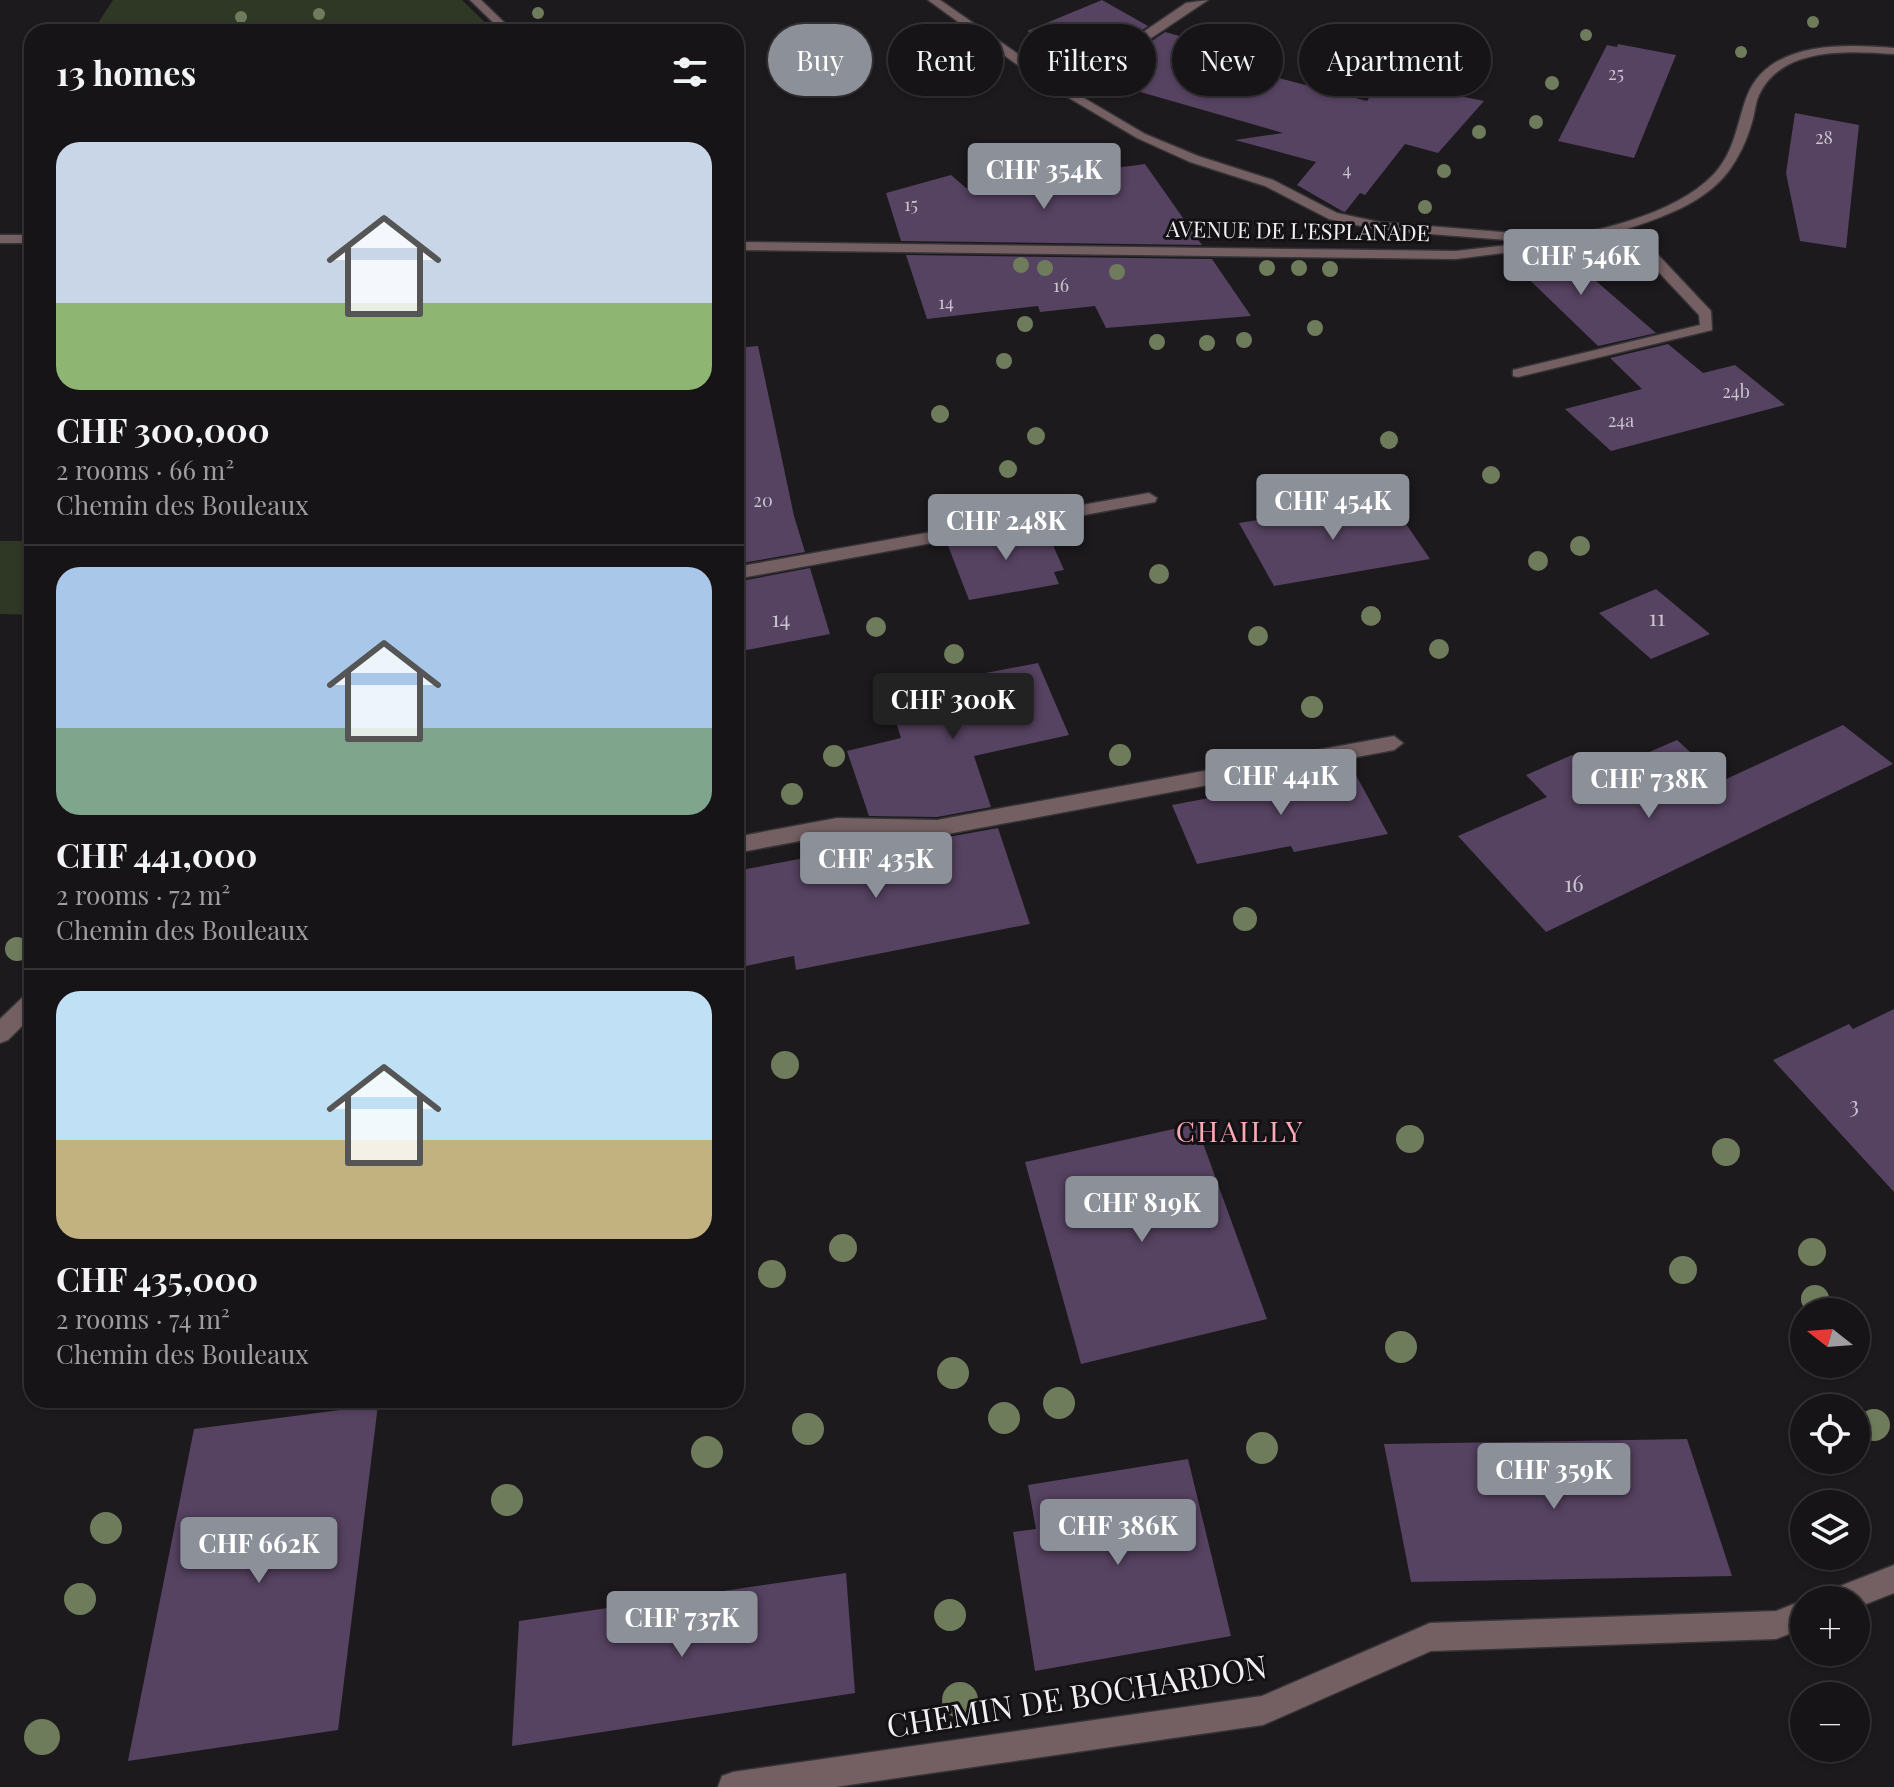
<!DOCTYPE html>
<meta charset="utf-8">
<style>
body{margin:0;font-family:"Playfair Display",serif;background:#232123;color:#f1f3f6;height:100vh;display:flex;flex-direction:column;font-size:30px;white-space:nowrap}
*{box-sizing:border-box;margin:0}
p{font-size:26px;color:#9e9ea1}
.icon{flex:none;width:44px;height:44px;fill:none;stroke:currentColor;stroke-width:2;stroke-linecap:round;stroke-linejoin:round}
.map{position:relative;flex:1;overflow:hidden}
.side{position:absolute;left:24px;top:24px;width:720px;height:1384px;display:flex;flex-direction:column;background:#161416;border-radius:24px;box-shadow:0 2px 6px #0004,0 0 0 2px #353335}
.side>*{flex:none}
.banner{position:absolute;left:768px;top:24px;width:760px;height:72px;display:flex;gap:16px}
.needle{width:52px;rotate:287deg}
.fabs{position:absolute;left:1790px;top:1298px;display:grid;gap:16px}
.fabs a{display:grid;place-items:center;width:80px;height:80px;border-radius:50%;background:#161416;box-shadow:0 2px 6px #0004,0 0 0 2px #353335;font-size:40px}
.price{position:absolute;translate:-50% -68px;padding:0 18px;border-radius:8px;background:#8c9099;color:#fff;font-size:26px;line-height:52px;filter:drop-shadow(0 2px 4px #0008)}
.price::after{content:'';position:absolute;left:50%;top:48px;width:24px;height:18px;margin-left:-12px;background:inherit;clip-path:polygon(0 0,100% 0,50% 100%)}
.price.current{background:#222;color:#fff}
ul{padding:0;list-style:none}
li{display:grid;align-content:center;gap:16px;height:424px;padding:0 32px}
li+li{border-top:2px solid #353335}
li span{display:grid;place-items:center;height:248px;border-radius:24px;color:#555}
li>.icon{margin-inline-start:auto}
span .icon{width:144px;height:144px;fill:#fffc;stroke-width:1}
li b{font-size:34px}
h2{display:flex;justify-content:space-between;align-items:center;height:96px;padding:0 32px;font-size:34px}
.pill{padding:0 28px;border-radius:36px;background:#161416;box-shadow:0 2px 6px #0004,0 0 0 2px #353335;font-size:28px;line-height:72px}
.pill.current{background:#8c9099;color:#fff}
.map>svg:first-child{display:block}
.green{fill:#2f3824}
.building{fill:#564261}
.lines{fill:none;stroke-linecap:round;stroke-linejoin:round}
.minor-casing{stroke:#363437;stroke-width:3}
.minor{fill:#746063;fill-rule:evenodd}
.tree{fill:#6e7c5c}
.labels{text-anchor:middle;stroke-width:6;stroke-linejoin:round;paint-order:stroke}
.far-number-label{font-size:18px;fill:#cac4ce}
.far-street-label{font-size:22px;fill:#f1f0f2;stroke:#141115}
.number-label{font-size:22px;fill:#cac4ce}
.neighbourhood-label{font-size:28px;letter-spacing:2px;fill:#fda9b6;stroke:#141115}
.near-street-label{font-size:32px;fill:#f1f0f2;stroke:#141115}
</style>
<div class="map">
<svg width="1894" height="1787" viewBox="0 0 1894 1787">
<rect width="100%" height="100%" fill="#1d1a1e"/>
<!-- green -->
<g class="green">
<path d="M113,0H462L495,32H92Z"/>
<path d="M0,541H32V615L0,614Z"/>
</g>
<!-- building -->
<g class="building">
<path d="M1102,0L1148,26L1095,61L1027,31Z"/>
<path d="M1165,32L1209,44L1194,56L1367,101L1381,80L1484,101L1438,153L1405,144L1365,195L1360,193L1345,212L1342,211L1297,185L1316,162L1235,140L1283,133L1116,85L1127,75L1111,69Z"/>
<path d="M1618,44L1676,55L1634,158L1558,141L1607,45L1617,47Z"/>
<path d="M1795,113L1859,125L1846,248L1800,241L1786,173Z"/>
<path d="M1145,164L1202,245L901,241L886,193L951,175L966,188Z"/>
<path d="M1558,248L1656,333L1598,346L1507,258Z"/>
<path d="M906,255L1212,259L1251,316L1106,328L1095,306L1040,312L1038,306L927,319Z"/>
<path d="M1668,344L1703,373L1735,365L1785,405L1611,451L1565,409L1642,389L1610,358Z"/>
<path d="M758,346L794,516L805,552L736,564V348Z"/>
<path d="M1389,499L1430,559L1274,586L1239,523Z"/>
<path d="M1044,525L1064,570L1054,572L1059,584L969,600L947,543Z"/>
<path d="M810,568L830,634L736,652V582Z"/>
<path d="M1656,589L1710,634L1651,659L1599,613Z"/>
<path d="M1038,663L1069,735L974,756L991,807L937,817L869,816L847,751L901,738L887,692Z"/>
<path d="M1843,725L1893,764L1546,932L1458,836L1547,797L1526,775L1572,755L1594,776L1677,740L1722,781Z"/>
<path d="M1351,766L1388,834L1294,852L1291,846L1197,864L1172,805L1262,788L1260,783Z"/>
<path d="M998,828L1030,924L796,970L794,956L736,968V871L879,844L876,838L937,839Z"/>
<path d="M1894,1009V1192L1773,1060L1849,1024L1853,1029Z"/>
<path d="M1196,1124L1267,1319L1081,1364L1025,1162Z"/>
<path d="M378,1405L338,1730L128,1761L194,1429Z"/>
<path d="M1687,1439L1732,1576L1411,1582L1384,1444Z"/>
<path d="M1188,1459L1231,1636L1035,1671L1013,1532L1036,1529L1028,1485Z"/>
<path d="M846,1573L855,1693L512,1746L519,1621Z"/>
</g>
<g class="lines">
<!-- minor casing -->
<g class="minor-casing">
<g id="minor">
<path d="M470,0H481L514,32H503Z"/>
<path d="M928,0H940L1064,86L1186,3L1208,0L1072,91L1145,134L1198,156L1273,180L1337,213L1379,222L1539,235L1540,238L1534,242C1590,233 1673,217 1714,174C1735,151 1737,123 1747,96C1769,40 1846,44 1894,48V54C1850,51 1784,46 1760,93C1755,102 1755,113 1752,122C1747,140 1739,157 1728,172C1704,203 1663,217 1627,229L1647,243L1711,311L1712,330L1518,377L1513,376V370L1700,325L1699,315L1637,249L1616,232L1550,247L1456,259L736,250V242L1456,251L1534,242L1379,230L1329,219L1265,186L1190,162L1137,138L1037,79Z"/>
<rect x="0" y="235" width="32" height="8"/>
<path d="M1149,493L1157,498L1155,502L736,579V567Z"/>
<path d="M1394,736L1403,743L1394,750L937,836L837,834L736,853V837L837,818L937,820Z"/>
<path d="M32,993V1016L8,1040L0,1043V1019L25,995Z"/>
<path d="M1894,1565V1593L1856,1608V1600H1826L1830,1590Z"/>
<path d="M1804,1600V1628L1776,1639L1431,1651L1263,1725L835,1787H718L722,1776L733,1772L1262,1696L1430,1623L1776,1611Z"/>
</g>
</g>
<!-- minor -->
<use href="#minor" class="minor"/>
</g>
<!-- trees -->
<g class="tree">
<circle cx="538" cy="13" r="6"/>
<circle cx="319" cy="14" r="6"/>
<circle cx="241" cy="17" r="6"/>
<circle cx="1813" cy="22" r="6"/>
<circle cx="1586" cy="35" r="6"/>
<circle cx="1741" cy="52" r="6"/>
<circle cx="1552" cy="83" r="7"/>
<circle cx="1536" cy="122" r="7"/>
<circle cx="1479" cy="132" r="7"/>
<circle cx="1444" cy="171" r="7"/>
<circle cx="1425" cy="207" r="7"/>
<circle cx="1021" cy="265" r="8"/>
<circle cx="1045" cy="268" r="8"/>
<circle cx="1267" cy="268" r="8"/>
<circle cx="1299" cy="268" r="8"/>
<circle cx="1330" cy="269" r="8"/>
<circle cx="1117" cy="272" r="8"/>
<circle cx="1025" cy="324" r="8"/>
<circle cx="1315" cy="328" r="8"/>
<circle cx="1244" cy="340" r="8"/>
<circle cx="1157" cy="342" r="8"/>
<circle cx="1207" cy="343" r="8"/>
<circle cx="1004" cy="361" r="8"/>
<circle cx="940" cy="414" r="9"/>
<circle cx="1036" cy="436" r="9"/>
<circle cx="1389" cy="440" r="9"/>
<circle cx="1008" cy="469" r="9"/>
<circle cx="1491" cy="475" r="9"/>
<circle cx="1580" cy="546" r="10"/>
<circle cx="1538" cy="561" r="10"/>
<circle cx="1159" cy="574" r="10"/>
<circle cx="1371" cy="616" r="10"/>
<circle cx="876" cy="627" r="10"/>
<circle cx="1258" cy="636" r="10"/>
<circle cx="1439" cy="649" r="10"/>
<circle cx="954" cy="654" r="10"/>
<circle cx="1312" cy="707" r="11"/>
<circle cx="1120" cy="755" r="11"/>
<circle cx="834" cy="756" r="11"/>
<circle cx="792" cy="794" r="11"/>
<circle cx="1245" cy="919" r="12"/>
<circle cx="17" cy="949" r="12"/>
<circle cx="785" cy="1065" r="14"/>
<circle cx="1410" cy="1139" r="14"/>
<circle cx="1726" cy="1152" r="14"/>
<circle cx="843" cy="1248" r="14"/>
<circle cx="1812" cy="1252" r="14"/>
<circle cx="1683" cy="1270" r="14"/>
<circle cx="772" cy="1274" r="14"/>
<circle cx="1815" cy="1299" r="14"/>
<circle cx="1401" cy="1347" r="16"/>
<circle cx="953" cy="1373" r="16"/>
<circle cx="1059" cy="1403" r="16"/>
<circle cx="1004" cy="1418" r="16"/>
<circle cx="1874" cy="1425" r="16"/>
<circle cx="808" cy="1429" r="16"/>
<circle cx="1262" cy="1448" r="16"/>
<circle cx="707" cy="1452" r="16"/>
<circle cx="507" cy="1500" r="16"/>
<circle cx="106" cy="1528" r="16"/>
<circle cx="80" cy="1599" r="16"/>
<circle cx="950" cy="1615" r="16"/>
<circle cx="960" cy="1700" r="18"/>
<circle cx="42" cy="1737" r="18"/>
</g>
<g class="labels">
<!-- far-number labels -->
<g class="far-number-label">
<text x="1616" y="80">25</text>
<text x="1824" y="144">28</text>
<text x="1347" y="176">4</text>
<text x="911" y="211">15</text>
<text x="1061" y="292">16</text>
<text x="946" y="309">14</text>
<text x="1736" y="398">24b</text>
<text x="1621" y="427">24a</text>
<text x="763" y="507">20</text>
</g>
<!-- far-street labels -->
<g class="far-street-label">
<text transform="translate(1298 231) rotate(1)" y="8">AVENUE DE L'ESPLANADE</text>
</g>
<!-- number labels -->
<g class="number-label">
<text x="1657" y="626">11</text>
<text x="781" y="627">14</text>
<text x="1574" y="892">16</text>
<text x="1854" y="1113">3</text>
</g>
<!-- neighbourhood labels -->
<g class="neighbourhood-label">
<text x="1240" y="1142">CHAILLY</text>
</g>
<!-- near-street labels -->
<g class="near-street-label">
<text transform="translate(1077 1697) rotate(-9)" y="11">CHEMIN DE BOCHARDON</text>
</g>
</g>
</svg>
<div class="fabs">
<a><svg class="needle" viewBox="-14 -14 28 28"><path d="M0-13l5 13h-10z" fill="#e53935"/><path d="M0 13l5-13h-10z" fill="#9e9ea1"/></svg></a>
<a><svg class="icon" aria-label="locate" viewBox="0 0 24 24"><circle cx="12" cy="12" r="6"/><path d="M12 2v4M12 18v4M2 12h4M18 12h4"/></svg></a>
<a><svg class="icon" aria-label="layers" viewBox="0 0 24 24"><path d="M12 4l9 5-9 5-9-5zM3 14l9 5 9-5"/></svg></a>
<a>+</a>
<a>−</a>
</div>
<b class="price" style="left:1044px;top:211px">CHF 354K</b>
<b class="price" style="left:1581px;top:297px">CHF 546K</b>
<b class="price" style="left:1333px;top:542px">CHF 454K</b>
<b class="price" style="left:1006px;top:562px">CHF 248K</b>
<b class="price current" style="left:953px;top:741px">CHF 300K</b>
<b class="price" style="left:1281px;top:817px">CHF 441K</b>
<b class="price" style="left:1649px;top:820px">CHF 738K</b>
<b class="price" style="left:876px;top:900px">CHF 435K</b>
<b class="price" style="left:1142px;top:1244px">CHF 819K</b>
<b class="price" style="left:1554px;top:1511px">CHF 359K</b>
<b class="price" style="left:1118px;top:1567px">CHF 386K</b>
<b class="price" style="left:259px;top:1585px">CHF 662K</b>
<b class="price" style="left:682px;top:1659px">CHF 737K</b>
<div class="banner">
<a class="pill current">Buy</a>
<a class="pill">Rent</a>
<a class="pill">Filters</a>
<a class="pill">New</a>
<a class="pill">Apartment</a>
</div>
<section class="side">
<h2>13 homes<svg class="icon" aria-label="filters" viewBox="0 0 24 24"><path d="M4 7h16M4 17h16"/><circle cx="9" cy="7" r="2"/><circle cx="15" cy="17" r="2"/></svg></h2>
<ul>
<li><span style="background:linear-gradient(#c9d6e8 65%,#8fb573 0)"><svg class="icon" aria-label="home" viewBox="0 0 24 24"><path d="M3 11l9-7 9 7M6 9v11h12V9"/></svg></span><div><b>CHF 300,000</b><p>2 rooms · 66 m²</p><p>Chemin des Bouleaux</p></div></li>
<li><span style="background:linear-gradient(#a9c7e8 65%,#7fa58c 0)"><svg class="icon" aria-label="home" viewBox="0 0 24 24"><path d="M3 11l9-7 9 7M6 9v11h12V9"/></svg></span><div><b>CHF 441,000</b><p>2 rooms · 72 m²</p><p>Chemin des Bouleaux</p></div></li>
<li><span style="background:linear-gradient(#bfe0f5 60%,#c2b280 0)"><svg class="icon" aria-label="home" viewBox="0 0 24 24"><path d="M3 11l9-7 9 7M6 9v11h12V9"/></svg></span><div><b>CHF 435,000</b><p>2 rooms · 74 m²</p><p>Chemin des Bouleaux</p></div></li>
</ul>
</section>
</div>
